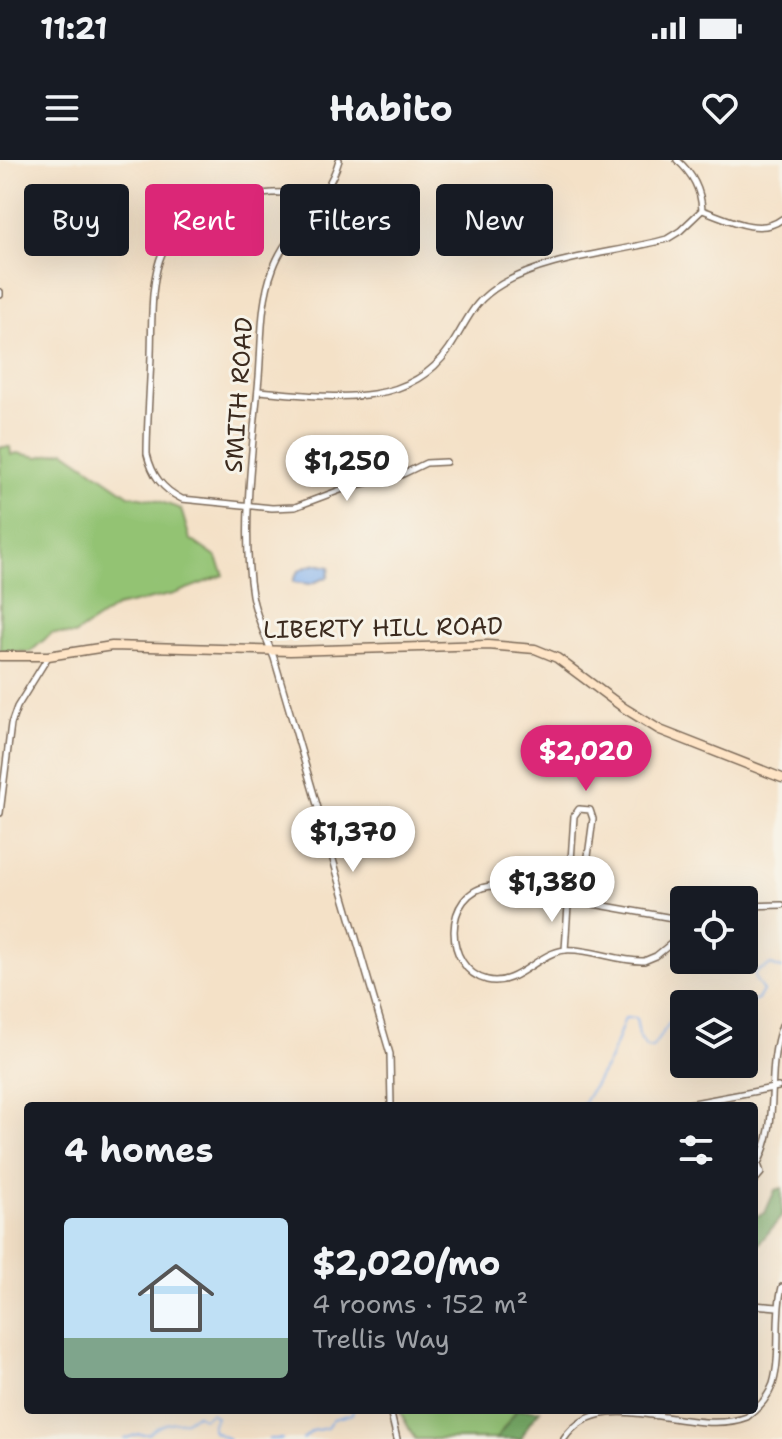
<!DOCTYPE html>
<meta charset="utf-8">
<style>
body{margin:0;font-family:"Shantell Sans",sans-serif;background:#20242c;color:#f1f3f6;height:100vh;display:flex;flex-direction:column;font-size:30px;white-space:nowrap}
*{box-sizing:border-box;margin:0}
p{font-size:26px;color:#9ea1a6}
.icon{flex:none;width:44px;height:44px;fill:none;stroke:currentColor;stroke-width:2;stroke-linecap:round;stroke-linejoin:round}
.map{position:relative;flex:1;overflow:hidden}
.details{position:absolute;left:24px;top:942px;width:734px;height:312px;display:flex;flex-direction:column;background:#171b24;border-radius:8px;box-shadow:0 8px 32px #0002}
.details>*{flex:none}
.top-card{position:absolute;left:24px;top:24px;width:734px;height:72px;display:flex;gap:16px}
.tools{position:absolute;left:670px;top:726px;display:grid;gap:16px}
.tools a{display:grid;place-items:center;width:88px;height:88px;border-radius:8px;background:#171b24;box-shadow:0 8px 32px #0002;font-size:40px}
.price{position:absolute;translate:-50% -68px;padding:0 18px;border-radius:28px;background:#fff;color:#222;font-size:26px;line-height:52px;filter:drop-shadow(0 2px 4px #0008)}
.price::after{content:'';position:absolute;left:50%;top:48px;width:24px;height:18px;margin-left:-12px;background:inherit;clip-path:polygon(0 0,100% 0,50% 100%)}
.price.selected{background:#db2777;color:#fff}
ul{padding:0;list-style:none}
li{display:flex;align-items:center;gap:24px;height:200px;padding:0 40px}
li+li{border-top:2px solid #363941}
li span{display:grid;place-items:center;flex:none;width:224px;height:160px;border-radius:8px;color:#555}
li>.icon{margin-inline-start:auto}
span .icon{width:96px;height:96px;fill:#fffc;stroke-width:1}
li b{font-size:34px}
h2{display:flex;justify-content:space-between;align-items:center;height:96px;padding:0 40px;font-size:34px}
.pill{padding:0 28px;border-radius:8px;background:#171b24;box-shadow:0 8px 32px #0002;font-size:28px;line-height:72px}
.pill.selected{background:#db2777;color:#fff}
.status{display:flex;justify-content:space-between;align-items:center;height:56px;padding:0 40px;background:#171b24;direction:ltr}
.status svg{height:22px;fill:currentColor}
header{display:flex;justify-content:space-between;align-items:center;height:104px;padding:0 40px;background:#171b24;font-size:36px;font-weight:700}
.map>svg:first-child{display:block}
.green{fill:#93c373;stroke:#677648;stroke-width:2}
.forest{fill:#76a965;stroke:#586a42;stroke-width:2}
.water{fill:#84b2ee;stroke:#606e86;stroke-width:2}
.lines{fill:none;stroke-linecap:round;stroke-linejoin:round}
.stream{stroke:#84b2ee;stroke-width:2}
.street-casing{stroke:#7c6a59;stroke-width:8}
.secondary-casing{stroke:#7c6a59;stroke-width:11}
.street{stroke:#fff;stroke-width:5}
.secondary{stroke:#fee4c6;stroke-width:8}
.labels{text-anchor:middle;stroke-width:6;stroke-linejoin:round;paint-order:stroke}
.street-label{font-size:24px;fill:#3b2a1e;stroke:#f7f3e8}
</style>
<div class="status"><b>11:21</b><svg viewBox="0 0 49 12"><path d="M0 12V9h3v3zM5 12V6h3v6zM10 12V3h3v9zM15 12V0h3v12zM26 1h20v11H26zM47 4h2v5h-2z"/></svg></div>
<header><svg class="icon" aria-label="menu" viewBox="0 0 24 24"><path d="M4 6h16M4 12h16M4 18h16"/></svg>Habito<svg class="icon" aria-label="heart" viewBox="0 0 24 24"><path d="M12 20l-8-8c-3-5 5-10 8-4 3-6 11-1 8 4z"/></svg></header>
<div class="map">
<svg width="782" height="1279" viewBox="0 0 782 1279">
<rect width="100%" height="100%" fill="#f7f3e8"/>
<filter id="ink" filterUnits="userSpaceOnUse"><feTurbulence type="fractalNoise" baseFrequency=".0125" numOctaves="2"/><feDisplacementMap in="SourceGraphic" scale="16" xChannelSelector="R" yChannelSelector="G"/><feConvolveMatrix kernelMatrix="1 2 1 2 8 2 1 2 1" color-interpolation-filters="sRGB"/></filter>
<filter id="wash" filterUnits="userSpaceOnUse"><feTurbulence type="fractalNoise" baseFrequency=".006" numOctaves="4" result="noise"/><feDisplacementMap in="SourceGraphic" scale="32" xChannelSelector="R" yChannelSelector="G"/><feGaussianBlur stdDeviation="1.8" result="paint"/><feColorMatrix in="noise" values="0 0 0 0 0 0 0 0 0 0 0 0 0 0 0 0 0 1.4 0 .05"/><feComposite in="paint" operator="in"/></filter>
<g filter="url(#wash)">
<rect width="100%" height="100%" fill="#f4e1c7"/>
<!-- green -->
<g class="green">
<path d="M0,287H10L11,295L17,293L39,297L65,291L129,335L156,340L181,349L190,379L217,398L224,415L174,434L116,447L74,475L52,473L30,492L0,491Z"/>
<path d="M399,1250H517L496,1279H415Z"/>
</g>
<!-- forest -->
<g class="forest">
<path d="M782,1028V1056L754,1090V1057L765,1053L775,1030Z"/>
<path d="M517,1250H540L530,1262L521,1279H496Z"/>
</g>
<!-- water -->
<path class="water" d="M316,404L330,407L328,417L310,424L293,422C297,408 304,408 316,404Z"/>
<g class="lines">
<!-- stream -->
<g class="stream">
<path d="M696,844L732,838L749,842L758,839L763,831L755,819V812L771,805L782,809"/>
<path d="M557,946L583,944L610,899L625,858H636L639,876L646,887L652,888L675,855L684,850"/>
<path d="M124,1279L138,1274H149C161,1262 170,1263 186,1261L196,1254L203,1258L211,1253L216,1257L212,1266L214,1272L229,1279"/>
<path d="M269,1279H282"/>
<path d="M303,1279L312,1271L327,1268L333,1259L352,1254L353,1250"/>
</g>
</g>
</g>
<g filter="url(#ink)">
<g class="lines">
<!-- street casing -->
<g class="street-casing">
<g id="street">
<path d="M339,0C328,41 287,69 273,109C260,143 262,180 259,217C253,284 241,369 252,435C256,457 266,477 274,498L390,894L391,946"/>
<path d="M318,37C290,30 261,32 233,39C146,64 153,120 151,195C150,228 147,261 147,294C152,315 162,329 182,339L272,348L295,347L351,326L399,316L426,303L446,302"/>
<path d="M702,50C726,58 759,77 782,59"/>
<path d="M0,132V135"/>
<path d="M258,231C324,236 406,252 449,189C468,161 471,142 502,124C551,96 613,94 667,79L680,71L702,50C701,30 692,13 677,0"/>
<path d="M0,653L11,564L17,547L48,497"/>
<path d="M744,746L782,745"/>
<path d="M684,760L491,726C442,731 443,809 487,820C517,827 537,793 565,790C589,788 619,802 644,801L656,796L684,773"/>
<path d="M565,790L574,656L579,649L590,650L593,659L582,741"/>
<path d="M678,946L778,927"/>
<path d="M754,1003L759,1007L761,1013L754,1021"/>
<path d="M757,1005C782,959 764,915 782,865"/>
<path d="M754,1145L777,1147"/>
<path d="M390,1250L397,1279"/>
<path d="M564,1279C602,1221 690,1279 747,1257C758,1249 768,1237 773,1224C782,1194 774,1158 782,1127"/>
</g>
</g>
<!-- secondary casing -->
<g class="secondary-casing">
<path id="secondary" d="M0,496H48L112,486L290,491L488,485L535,489L557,498L624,548L660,570L782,618"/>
</g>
<!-- street -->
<use href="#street" class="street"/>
<!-- secondary -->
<use href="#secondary" class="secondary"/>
</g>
</g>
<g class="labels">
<!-- street labels -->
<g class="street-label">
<text transform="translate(239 235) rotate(-86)" y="8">SMITH ROAD</text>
<text transform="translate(383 468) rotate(-1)" y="8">LIBERTY HILL ROAD</text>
</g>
</g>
</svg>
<div class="tools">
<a><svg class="icon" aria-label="locate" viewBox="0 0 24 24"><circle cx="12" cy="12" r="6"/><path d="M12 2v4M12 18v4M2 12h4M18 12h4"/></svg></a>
<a><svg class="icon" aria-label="layers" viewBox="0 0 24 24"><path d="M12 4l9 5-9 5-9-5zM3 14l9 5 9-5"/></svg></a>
</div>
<b class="price" style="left:347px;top:343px">$1,250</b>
<b class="price selected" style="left:586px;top:633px">$2,020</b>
<b class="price" style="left:353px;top:714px">$1,370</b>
<b class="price" style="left:552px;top:764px">$1,380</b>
<div class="top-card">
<a class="pill">Buy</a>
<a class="pill selected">Rent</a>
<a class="pill">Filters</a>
<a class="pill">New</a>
</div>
<section class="details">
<h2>4 homes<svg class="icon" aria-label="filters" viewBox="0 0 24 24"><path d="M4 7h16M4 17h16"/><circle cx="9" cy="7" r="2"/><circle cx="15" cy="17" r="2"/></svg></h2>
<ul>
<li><span style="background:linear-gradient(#bfe0f5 75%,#7fa58c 0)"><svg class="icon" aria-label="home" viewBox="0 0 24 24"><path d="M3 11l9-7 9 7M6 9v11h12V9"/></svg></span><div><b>$2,020/mo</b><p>4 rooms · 152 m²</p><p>Trellis Way</p></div></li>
</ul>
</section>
</div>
